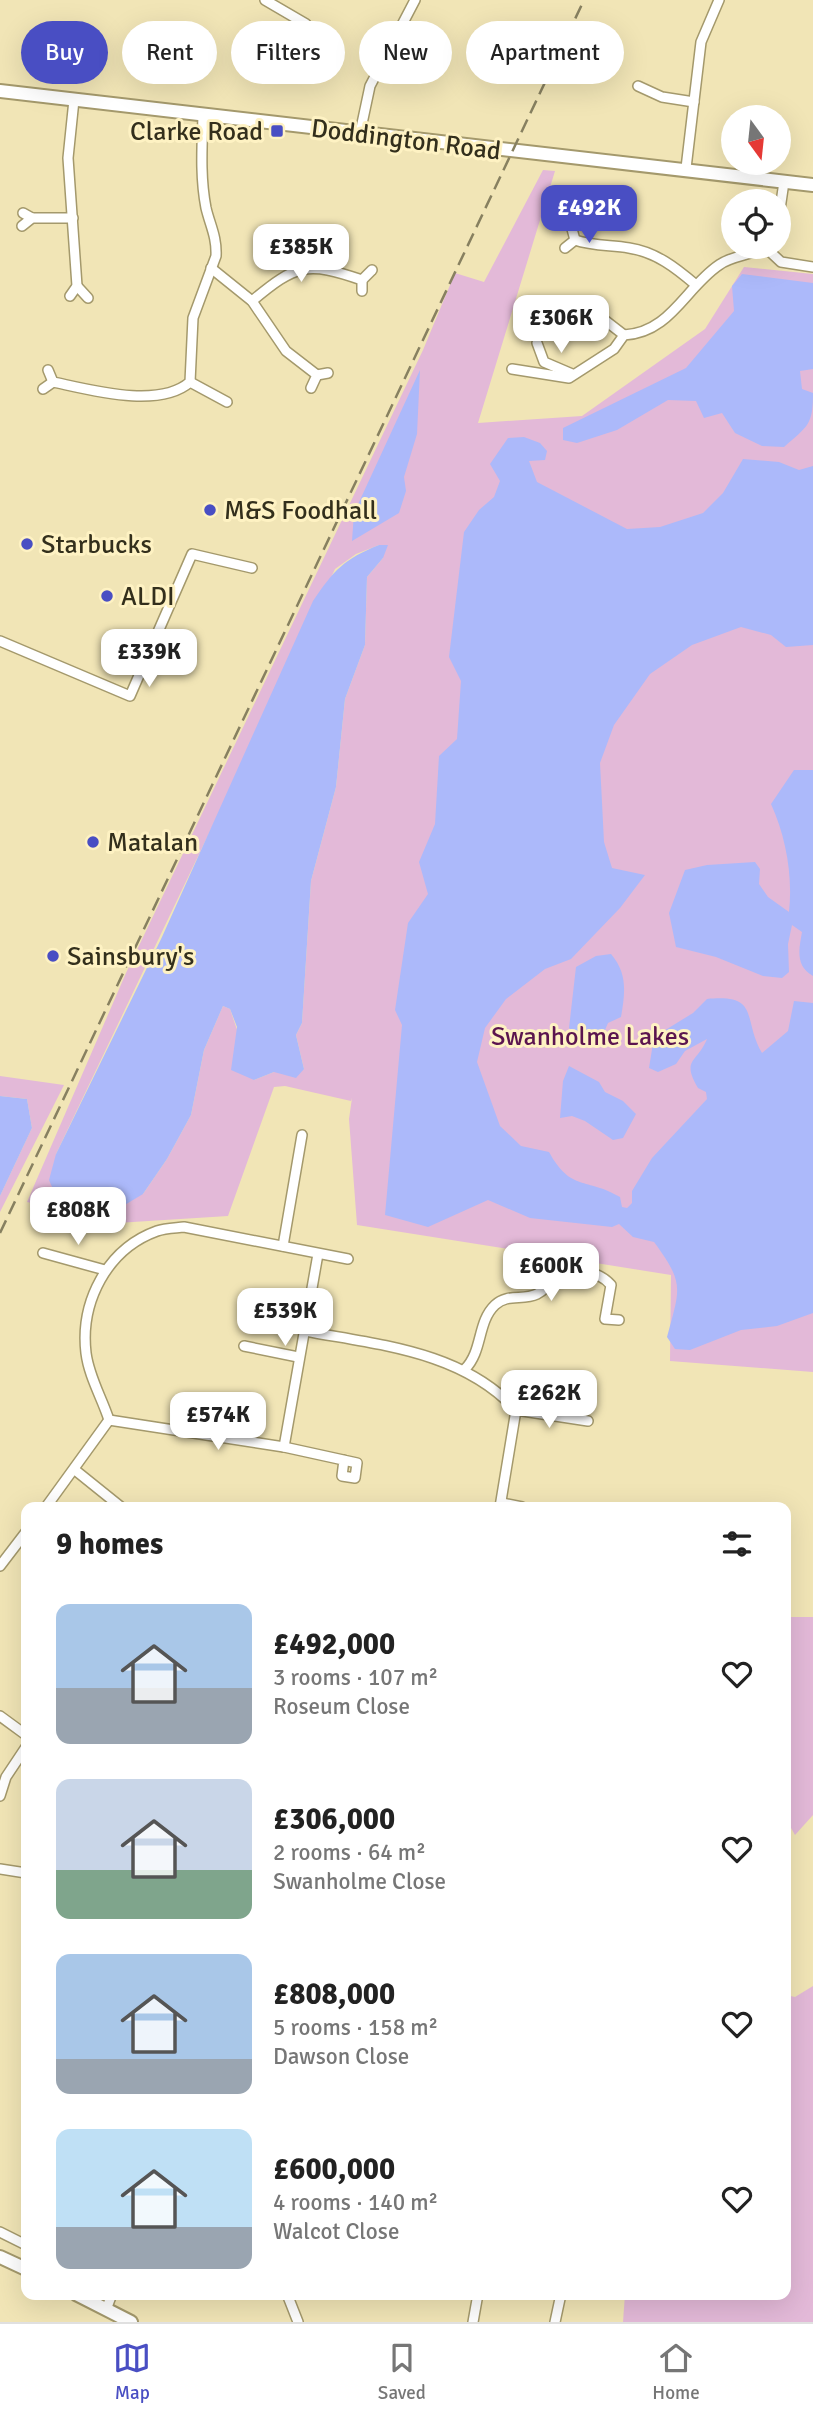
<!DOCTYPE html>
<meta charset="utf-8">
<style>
body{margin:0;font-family:Signika,sans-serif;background:#f6f6f6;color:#222;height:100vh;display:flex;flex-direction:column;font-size:26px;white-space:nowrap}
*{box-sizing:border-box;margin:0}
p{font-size:23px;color:#767676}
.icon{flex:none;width:38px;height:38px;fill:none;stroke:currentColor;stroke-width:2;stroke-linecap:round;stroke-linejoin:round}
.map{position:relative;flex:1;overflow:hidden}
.panel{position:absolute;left:21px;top:1502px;width:770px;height:798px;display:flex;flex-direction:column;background:#fff;border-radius:14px;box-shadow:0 7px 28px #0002}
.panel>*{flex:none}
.hud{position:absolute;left:21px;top:21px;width:772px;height:63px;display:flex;gap:14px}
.needle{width:46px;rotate:165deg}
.buttons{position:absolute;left:721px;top:105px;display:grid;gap:14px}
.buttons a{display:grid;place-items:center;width:70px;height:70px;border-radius:50%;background:#fff;box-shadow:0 7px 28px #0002;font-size:35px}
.price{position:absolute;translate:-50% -60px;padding:0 16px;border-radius:14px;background:#fff;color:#222;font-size:23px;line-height:46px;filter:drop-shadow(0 2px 4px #0008)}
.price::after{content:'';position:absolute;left:50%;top:42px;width:21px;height:16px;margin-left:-10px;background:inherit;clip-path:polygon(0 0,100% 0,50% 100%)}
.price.selected{background:#494ec3;color:#fff}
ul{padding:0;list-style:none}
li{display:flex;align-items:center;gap:21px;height:175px;padding:0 35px}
li span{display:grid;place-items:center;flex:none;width:196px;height:140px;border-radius:14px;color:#555}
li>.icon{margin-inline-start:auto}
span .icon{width:84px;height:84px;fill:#fffc;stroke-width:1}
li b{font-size:30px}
h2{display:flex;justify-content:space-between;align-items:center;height:84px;padding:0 35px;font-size:30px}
.chip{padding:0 24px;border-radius:32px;background:#fff;box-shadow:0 7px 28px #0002;font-size:24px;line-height:63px}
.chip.selected{background:#494ec3;color:#fff}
.menu{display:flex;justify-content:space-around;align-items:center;height:98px;border-top:2px solid #e0e0e0;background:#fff;font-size:19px;color:#767676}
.menu a{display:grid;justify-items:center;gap:4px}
.menu .selected{color:#494ec3}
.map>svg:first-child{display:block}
.green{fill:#e3b9d8;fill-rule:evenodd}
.water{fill:#acb9fa}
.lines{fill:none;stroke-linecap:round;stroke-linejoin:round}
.street-casing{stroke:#a4996c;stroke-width:12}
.secondary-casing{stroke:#a4996c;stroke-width:16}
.street{stroke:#fff;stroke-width:9}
.secondary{stroke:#fff;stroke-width:12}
.rail{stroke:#878060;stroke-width:2.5;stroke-dasharray:14 7;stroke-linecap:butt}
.poi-dot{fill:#494ec3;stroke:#fef2c3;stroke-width:2.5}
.labels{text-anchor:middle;stroke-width:6;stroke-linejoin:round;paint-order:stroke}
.poi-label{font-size:26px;fill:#332f1c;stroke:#fef2c3;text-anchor:start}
.street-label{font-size:26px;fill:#332f1c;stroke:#fef2c3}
.park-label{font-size:26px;fill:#5b154f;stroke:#fef2c3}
</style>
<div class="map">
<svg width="813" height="2322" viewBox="0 0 813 2322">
<rect width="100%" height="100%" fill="#f1e5b6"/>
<!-- green -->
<g class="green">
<path d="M543,170L555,171L478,423L582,416L705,329L744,267L813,274V1372L670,1361L671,1275L357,1225L349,1119L352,1098L351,1101L285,1086L274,1087L228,1216L117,1223L27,1202L126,973L423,350L455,273L484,282ZM379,545L383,558L367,577L365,645L345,699L336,787L311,881L302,1023L296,1035L304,1069L274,1072L254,1080L230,1009L223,1006L204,1050L191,1115L167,1159L143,1194L56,1154L335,569L356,554Z"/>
<path d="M0,1076L64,1085L0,1212V1196L32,1128L27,1099L0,1096Z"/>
<path d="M786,1617H813V1815L795,1835L786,1819Z"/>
<path d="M813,1986V2322H623L625,2294H786V1995L795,1997Z"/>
</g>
<!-- water -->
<g class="water">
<path d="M742,274L813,283V369L800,371L802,389L813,393C813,425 808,426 784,447L762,446L735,433L722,413L704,418L696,401L668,400L617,430L577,443L563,440V428L686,368L734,311L732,286Z"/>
<path d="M420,370L417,434L404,477L406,491L399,513L352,541L354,513Z"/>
<path d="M524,437L540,443L547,451L545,460L529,461L537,482L627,529L660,527L703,513L723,493L743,459L779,462L799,470L813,466V645L786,647L771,635L741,627L692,645L650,674L614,725L600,763L604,842L612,868L645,875L620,908L571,959L545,969L506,999L485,1028L477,1062L500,1126L521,1146L549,1152C571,1192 586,1177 620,1197L622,1207L627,1208L632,1203V1191L652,1158L707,1099L706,1092L698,1088C681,1059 697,1063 707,1039L685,1051L676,1064L658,1072L649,1068L654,1037L693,1013L707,999C761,994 742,1019 762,1053L788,1031L794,1001L813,1003V1313L777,1326L741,1330L690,1350L675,1349L667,1337C680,1288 685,1284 654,1242L633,1237L619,1224L612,1227L530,1218L488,1200L428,1227L385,1215L402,1025L395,1010L408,923L428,894L419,862L435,824L439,756L457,739L461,681L449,657L464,532L479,510L494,497L500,481L490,464L508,438Z"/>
<path d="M379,545H388L383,558L367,577L365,645L345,699L336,787L311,881L302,1023L296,1035L304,1069L296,1078L274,1072L254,1080L231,1070L237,1027L230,1009L223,1006L204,1050L191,1115L167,1159L143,1194L123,1206L99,1213L56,1196L49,1180L56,1154L162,937L313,601C334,570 344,559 379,545Z"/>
<path d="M794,770H813V976C795,966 799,949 802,932L792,925L788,944L789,972L782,978L763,976L716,957L676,947L669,913L685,870L707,865L755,862L760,869L759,884L768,897L789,912C793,876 786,837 771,804Z"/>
<path d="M611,954C628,974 625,993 621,1017L608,1023L602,1037H578L569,1028L576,967L596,956Z"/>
<path d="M569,1066L599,1082L605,1092L623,1101L636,1114L623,1138L613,1140L585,1121L572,1116L560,1118L563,1081Z"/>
<path d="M0,1096L27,1099L32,1128L0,1196Z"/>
</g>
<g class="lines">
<!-- street casing -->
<g class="street-casing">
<g id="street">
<path d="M265,0L306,24"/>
<path d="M638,86L662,97L694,102"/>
<path d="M360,133L370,86L415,0"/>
<path d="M686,168L701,42L719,0"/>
<path d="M23,213L32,218"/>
<path d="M779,216L784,182"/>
<path d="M22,226L32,218H73"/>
<path d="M575,240C593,246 610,245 629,248C656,252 676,268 696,285"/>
<path d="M765,247L781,262L813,267"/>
<path d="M565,248L575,240L572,229"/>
<path d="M211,268L252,301L286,351L317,375L311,388"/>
<path d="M362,280L372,270"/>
<path d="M77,286L88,298"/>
<path d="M70,296L77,286L68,158L74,100"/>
<path d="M252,301C296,264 307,261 362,280V291"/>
<path d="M602,318L624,335"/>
<path d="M593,323L602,318L599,305"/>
<path d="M537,343L544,362L572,374"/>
<path d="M512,369L569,378L614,349L624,335C670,333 685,288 719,265C733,255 750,256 765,247"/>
<path d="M48,370L53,382"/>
<path d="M317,375L328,373"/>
<path d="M190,382L227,402"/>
<path d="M43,389L53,382C91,390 159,409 190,382L193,318L216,256C217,237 210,225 206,208C200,177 202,147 203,116"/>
<path d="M0,641L130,696L192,554L252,568"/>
<path d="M283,1246L302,1135"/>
<path d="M43,1253L105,1270"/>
<path d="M305,1331C379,1345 462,1351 516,1410L500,1507"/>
<path d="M244,1346L298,1357"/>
<path d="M465,1369C483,1351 477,1322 495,1305C513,1288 536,1311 554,1275C572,1267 598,1270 611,1285L605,1319L619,1320"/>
<path d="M516,1410L588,1421"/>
<path d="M109,1420C102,1398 89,1377 86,1353C80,1302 107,1249 157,1231C165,1228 176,1228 184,1227L348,1259"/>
<path d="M109,1420L284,1447L357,1463L355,1478L342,1476L344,1460"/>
<path d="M284,1447L318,1254"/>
<path d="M75,1470L121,1507"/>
<path d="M502,1503L522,1507"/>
<path d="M46,1507L109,1420"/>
<path d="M0,1566L26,1532"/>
<path d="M0,1716L26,1735"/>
<path d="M0,1796L6,1777L26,1747"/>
<path d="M0,1869L26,1873"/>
<path d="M0,2232L26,2245"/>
<path d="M287,2294L298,2322"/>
<path d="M106,2310L112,2294"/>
<path d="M473,2322L478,2294"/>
<path d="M555,2322L561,2294"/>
</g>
</g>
<!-- secondary casing -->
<g class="secondary-casing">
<g id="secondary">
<path d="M0,91L813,185"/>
<path d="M0,2257L26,2269"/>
<path d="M76,2294L131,2322"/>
</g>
</g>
<!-- street -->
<use href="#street" class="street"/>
<!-- secondary -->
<use href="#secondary" class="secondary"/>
<!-- rail -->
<path class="rail" d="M0,1233L584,0"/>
</g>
<!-- markers -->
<g class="poi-dot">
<rect x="270" y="124" width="14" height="14" rx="3.5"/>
<circle cx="210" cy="510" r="7"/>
<circle cx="27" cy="544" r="7"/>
<circle cx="107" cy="596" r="7"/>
<circle cx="93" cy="842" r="7"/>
<circle cx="53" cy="956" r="7"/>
</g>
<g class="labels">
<!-- poi labels -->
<g class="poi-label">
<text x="263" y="140" text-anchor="end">Clarke Road</text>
<text x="224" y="519">M&amp;S Foodhall</text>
<text x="41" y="553">Starbucks</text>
<text x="121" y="605">ALDI</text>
<text x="107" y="851">Matalan</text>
<text x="67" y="965">Sainsbury's</text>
</g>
<!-- street labels -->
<g class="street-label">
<text transform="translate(406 139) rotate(7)" y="9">Doddington Road</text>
</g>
<!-- park labels -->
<g class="park-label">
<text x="590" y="1045">Swanholme Lakes</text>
</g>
</g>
</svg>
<div class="buttons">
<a><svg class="needle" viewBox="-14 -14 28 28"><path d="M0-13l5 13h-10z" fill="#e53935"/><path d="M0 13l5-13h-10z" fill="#767676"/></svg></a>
<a><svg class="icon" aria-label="locate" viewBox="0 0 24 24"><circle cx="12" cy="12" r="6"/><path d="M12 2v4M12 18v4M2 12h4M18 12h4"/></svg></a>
</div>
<b class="price selected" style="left:589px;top:245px">£492K</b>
<b class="price" style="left:301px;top:284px">£385K</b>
<b class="price" style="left:561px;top:355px">£306K</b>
<b class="price" style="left:149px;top:689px">£339K</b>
<b class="price" style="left:78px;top:1247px">£808K</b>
<b class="price" style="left:551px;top:1303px">£600K</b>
<b class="price" style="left:285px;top:1348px">£539K</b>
<b class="price" style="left:549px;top:1430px">£262K</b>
<b class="price" style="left:218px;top:1452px">£574K</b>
<div class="hud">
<a class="chip selected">Buy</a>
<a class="chip">Rent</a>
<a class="chip">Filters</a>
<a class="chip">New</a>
<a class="chip">Apartment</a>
</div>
<section class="panel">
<h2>9 homes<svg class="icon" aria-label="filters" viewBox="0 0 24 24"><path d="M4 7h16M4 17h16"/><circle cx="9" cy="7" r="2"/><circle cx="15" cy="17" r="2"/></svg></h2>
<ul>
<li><span style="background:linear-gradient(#a9c7e8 60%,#9aa5b1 0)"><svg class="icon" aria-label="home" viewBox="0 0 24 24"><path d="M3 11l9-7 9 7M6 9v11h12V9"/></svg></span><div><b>£492,000</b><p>3 rooms · 107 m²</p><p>Roseum Close</p></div><svg class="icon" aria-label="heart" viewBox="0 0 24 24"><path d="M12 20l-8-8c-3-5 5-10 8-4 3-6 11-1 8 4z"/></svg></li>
<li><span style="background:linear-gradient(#c9d6e8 65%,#7fa58c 0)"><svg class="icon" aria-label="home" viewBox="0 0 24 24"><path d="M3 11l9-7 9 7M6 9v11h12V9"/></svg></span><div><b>£306,000</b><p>2 rooms · 64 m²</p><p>Swanholme Close</p></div><svg class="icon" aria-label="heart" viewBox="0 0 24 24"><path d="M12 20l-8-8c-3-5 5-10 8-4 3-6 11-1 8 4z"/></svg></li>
<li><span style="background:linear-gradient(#a9c7e8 75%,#9aa5b1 0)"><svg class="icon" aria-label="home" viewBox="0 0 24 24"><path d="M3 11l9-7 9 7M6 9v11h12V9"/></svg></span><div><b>£808,000</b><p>5 rooms · 158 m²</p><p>Dawson Close</p></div><svg class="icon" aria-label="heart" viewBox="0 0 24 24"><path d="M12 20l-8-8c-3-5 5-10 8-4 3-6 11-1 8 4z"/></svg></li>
<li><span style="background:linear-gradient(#bfe0f5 70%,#9aa5b1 0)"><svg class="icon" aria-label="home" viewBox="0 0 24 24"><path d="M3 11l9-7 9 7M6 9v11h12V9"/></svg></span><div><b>£600,000</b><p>4 rooms · 140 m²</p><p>Walcot Close</p></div><svg class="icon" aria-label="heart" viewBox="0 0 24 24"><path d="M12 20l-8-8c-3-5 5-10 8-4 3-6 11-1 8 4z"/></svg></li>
</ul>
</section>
</div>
<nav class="menu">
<a class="selected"><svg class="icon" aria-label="map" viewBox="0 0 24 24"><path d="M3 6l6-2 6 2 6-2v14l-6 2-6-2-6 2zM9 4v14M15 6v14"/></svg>Map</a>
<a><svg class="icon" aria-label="saved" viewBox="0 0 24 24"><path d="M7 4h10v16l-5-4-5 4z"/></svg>Saved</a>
<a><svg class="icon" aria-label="home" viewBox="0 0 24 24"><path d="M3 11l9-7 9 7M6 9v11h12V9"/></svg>Home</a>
</nav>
